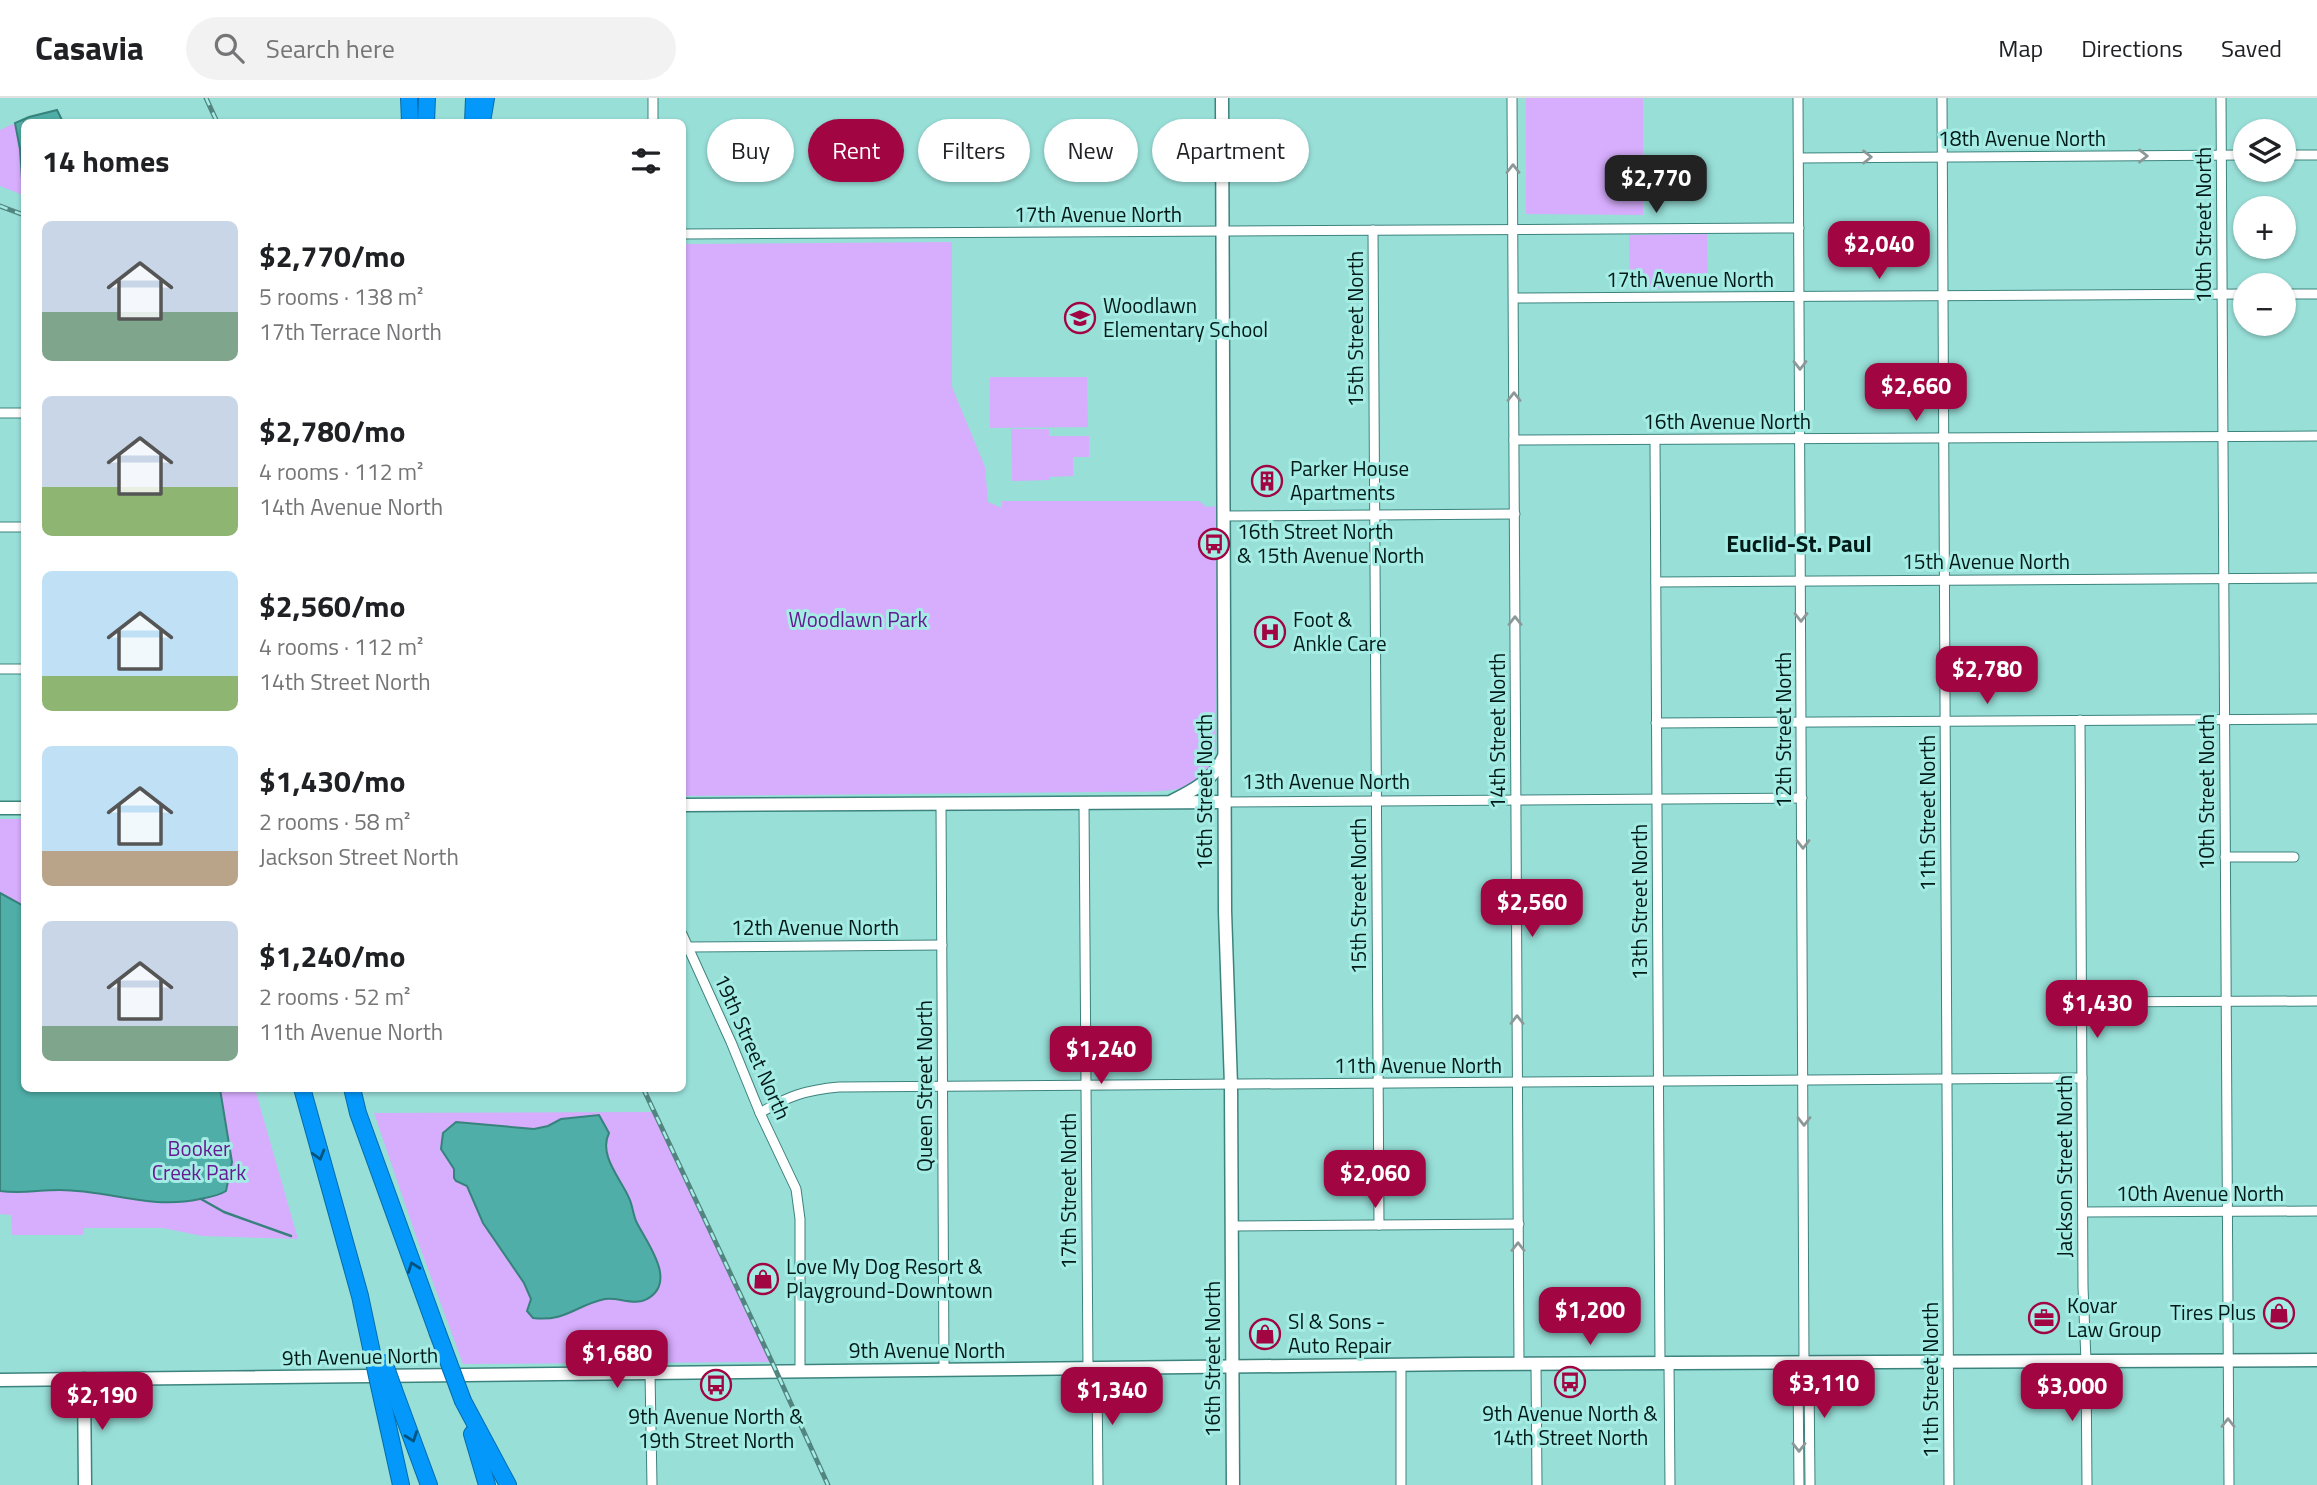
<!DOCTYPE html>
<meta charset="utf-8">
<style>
body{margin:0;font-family:"Titillium Web",sans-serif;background:#f2f2f2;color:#202124;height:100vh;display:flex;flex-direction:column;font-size:26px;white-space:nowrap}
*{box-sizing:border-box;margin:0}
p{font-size:23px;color:#757577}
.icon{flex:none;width:38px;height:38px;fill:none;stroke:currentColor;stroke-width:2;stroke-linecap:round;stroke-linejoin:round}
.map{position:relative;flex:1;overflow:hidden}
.panel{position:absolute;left:21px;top:21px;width:665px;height:973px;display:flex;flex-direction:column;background:#fff;border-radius:10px;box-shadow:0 2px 5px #0004}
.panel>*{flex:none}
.top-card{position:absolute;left:707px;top:21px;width:665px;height:63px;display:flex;gap:14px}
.tools{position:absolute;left:2233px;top:21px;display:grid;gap:14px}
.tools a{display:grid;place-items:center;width:63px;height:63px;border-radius:50%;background:#fff;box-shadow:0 2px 5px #0004;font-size:35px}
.price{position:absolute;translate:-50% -60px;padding:0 16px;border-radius:14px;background:#a10643;color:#fff;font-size:23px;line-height:46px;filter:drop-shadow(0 2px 4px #0008)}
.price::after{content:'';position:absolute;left:50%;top:42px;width:21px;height:16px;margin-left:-10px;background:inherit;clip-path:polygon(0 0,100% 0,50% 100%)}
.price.current{background:#222;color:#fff}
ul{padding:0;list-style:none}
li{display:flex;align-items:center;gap:21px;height:175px;padding:0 21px}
li span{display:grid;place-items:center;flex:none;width:196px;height:140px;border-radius:10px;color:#555}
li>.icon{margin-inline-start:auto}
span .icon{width:84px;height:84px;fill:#fffc;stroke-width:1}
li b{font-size:30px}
h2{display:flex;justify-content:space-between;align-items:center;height:84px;padding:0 21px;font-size:30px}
.pill{padding:0 24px;border-radius:32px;background:#fff;box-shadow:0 2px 5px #0004;font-size:24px;line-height:63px}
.pill.current{background:#a10643;color:#fff}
header{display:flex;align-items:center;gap:42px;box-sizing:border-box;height:98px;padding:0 35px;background:#fff;border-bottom:2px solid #e0e0e0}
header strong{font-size:33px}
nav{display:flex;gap:38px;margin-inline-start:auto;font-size:24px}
.search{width:490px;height:63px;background:#f2f2f2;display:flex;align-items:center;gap:18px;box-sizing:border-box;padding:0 24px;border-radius:38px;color:#757577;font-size:26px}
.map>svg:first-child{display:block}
.green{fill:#d7adfd}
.water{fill:#4faea7;stroke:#37827c;stroke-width:2}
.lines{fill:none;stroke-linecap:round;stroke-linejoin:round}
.stream{stroke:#37827c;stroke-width:2.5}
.street-casing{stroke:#3d837d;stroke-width:11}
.secondary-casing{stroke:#3d837d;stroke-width:15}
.highway-casing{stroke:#036cab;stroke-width:18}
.street{stroke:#fff;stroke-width:9}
.secondary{stroke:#fff;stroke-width:12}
.highway{stroke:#0498fa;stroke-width:16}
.rail-casing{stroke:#528580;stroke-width:5}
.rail{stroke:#a5ece5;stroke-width:2.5;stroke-dasharray:8;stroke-linecap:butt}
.highway-bridge-casing{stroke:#036cab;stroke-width:18;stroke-linecap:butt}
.highway-bridge{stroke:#0498fa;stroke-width:16}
.oneway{stroke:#8c9897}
.oneway2{stroke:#02537e}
.labels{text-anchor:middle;stroke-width:6;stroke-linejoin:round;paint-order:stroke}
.street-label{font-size:21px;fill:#001a18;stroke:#a5ece5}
.poi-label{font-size:21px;fill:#001a18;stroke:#a5ece5;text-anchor:start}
.park-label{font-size:21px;fill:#651b92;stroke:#a5ece5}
.neighbourhood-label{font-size:23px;font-weight:bold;fill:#001a18;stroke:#a5ece5}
</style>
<header>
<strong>Casavia</strong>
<div class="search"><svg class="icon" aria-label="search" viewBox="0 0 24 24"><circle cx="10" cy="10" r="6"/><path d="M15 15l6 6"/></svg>Search here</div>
<nav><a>Map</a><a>Directions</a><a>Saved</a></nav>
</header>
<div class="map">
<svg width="2317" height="1387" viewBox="0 0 2317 1387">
<rect width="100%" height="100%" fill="#98dfd8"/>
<!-- green -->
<g class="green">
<path d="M1526,0H1643V117L1526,116Z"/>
<path d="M15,25L20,51L23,97L0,88V32Z"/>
<rect x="951" y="47" width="34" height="23"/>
<path d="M1707,136L1708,190L1630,191L1629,137Z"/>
<path d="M952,144V289L985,369L988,404L1002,410V403H1199L1206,409L1217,408L1216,651C1213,664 1209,676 1197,684C1178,697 1128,693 1104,694L683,698V146Z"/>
<path d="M990,279H1087L1088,329L990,330Z"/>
<path d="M1011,331H1049V338H1089V359H1073V378L1050,379V382L1012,383Z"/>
<path d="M0,721H24V990L255,991L298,1141L202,1138L163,1130H84L83,1137H12L11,1117L0,1116Z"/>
<path d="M654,1014L772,1264L463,1266L417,1141L374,1015Z"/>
</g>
<!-- water -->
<g class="water">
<path d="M57,12L63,24H24V97H23L20,51L15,25L29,19Z"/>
<path d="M0,795L24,808V990L220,991L232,1064L226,1093C218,1098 210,1099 200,1101C150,1112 109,1092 60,1092C38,1092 22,1096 0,1093Z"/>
<path d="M599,1017L609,1035C598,1057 621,1081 629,1100C633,1108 633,1118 637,1125C647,1145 678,1184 647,1201C635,1208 618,1199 605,1201C576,1207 566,1224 533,1220L527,1213L531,1201L524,1185L483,1125L467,1088L456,1083L454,1080V1071L441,1051L443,1035L456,1024L534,1031L548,1028L561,1021Z"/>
</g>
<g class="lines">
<!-- stream -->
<path class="stream" d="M201,1101L224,1114L291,1138"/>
<!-- street casing -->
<g class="street-casing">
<g id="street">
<path d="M1512,0L1519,1266"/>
<path d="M1798,0L1804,1264L1809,1274L1810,1387"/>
<path d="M1942,0L1949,1387"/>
<path d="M2221,0L2229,1387"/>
<path d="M653,24V0"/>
<path d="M2284,57H2317"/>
<path d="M1799,60L2245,57"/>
<path d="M1373,132L1379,1127"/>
<path d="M682,136L1799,130"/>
<path d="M2284,196H2317"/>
<path d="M1514,200L2245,196"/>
<path d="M0,315H24"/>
<path d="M1514,342L2317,338"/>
<path d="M1655,342L1660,1266"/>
<path d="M1224,418L1515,416"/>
<path d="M0,429H24"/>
<path d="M1656,484L2317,480"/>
<path d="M0,571H24"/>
<path d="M2080,622L2083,1189L2086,1263L2087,1387"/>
<path d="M1656,625L2317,621"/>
<path d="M1225,704L1802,700"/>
<path d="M941,705L944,1271"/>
<path d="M1084,705L1088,1271"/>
<path d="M2225,759H2294"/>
<path d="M682,836L731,944L760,1015L796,1091L800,1121V1273"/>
<path d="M688,849L942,847"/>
<path d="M2082,904L2317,903"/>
<path d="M760,1015C788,998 806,992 839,989L2082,980"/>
<path d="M2083,1114L2317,1113"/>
<path d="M1232,1128L1519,1126"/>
<path d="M1536,1266L1537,1387"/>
<path d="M1669,1266L1670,1387"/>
<path d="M1401,1267V1387"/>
<path d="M1097,1271L1098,1387"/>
<path d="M650,1275L652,1387"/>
<path d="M1799,1387L1798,1273L1804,1264"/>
</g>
</g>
<!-- secondary casing -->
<g class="secondary-casing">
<g id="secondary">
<path d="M1222,0L1225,813L1231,987L1233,1387"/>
<path d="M1172,703C1194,692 1212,683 1223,660"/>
<path d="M682,707L1225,704"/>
<path d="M0,710H24"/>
<path d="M84,1281L85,1387"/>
<path d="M0,1282L1466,1266L2317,1262"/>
</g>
</g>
<!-- highway casing -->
<g class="highway-casing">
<g id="highway">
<path d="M409,0L410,24"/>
<path d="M426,24L427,0"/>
<path d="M473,24L474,0"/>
<path d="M482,24L486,0"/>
<path d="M302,990L360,1198L374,1264"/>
<path d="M352,990L358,1015L437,1233"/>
<path d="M380,1292L401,1387"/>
<path d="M394,1292L429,1387"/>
<path d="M463,1303L508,1387"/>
<path d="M472,1336L487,1387"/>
</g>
</g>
<!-- street -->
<use href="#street" class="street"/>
<!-- secondary -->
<use href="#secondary" class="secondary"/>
<!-- highway -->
<use href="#highway" class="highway"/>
<!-- rail casing -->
<g class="rail-casing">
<g id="rail">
<path d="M206,0L217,24"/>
<path d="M0,108L24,117"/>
<path d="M643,990L772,1264L828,1387"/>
</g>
</g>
<!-- rail -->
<use href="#rail" class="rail"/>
<!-- highway-bridge casing -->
<g class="highway-bridge-casing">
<g id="highway-bridge">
<path d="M437,1233L463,1303"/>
<path d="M374,1264L380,1292"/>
<path d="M384,1264L394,1292"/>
</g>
</g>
<!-- highway-bridge -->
<use href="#highway-bridge" class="highway-bridge"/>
</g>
<!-- one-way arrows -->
<defs><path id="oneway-chevron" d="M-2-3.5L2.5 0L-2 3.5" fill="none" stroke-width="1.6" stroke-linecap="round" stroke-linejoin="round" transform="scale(1.75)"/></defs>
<g class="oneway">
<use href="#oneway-chevron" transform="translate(2143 58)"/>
<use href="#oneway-chevron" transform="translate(1867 59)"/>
<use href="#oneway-chevron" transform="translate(1513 71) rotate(-90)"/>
<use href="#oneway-chevron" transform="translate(1800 267) rotate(90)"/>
<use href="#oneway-chevron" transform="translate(1514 299) rotate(-90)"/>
<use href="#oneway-chevron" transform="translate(1801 519) rotate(90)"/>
<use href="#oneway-chevron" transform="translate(1515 523) rotate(-90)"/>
<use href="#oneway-chevron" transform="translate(1803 746) rotate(90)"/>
<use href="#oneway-chevron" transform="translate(1517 922) rotate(-90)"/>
<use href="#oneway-chevron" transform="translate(1804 1023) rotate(90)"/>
<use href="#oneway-chevron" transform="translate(1518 1149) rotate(-90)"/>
<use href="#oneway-chevron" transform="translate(2228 1325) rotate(-90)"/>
<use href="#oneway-chevron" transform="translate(1799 1349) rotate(90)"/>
</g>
<g class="oneway2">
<use href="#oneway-chevron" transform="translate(319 1057) rotate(74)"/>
<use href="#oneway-chevron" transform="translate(413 1169) rotate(-110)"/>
<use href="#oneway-chevron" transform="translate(412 1339) rotate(70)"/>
</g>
<!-- icons -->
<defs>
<g id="school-ring" transform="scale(1.575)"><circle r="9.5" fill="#a5ece5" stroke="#a10643" stroke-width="1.5"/><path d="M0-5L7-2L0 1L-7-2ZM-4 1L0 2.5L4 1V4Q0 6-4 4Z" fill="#a10643"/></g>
<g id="building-ring" transform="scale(1.575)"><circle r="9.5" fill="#a5ece5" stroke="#a10643" stroke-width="1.5"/><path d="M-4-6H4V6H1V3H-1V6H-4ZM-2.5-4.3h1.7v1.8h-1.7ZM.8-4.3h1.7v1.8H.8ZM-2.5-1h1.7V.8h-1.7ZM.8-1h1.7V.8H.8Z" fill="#a10643"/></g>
<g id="bus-ring" transform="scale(1.575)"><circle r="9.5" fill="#a5ece5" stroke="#a10643" stroke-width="1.5"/><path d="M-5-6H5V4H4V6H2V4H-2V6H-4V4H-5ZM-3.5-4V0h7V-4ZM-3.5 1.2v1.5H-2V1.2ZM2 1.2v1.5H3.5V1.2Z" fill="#a10643"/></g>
<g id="hospital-ring" transform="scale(1.575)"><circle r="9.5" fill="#a5ece5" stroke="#a10643" stroke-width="1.5"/><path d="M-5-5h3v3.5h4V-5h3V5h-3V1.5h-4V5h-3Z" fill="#a10643"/></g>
<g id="shop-ring" transform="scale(1.575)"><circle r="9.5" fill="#a5ece5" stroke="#a10643" stroke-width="1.5"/><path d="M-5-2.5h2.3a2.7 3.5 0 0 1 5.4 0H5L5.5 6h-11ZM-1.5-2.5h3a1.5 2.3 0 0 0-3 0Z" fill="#a10643"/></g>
<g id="office-ring" transform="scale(1.575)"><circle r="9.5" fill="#a5ece5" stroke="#a10643" stroke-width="1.5"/><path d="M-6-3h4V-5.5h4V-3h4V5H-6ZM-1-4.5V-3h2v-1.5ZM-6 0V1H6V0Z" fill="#a10643"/></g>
</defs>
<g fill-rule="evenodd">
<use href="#school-ring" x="1080" y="220"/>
<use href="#building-ring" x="1267" y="383"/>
<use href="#bus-ring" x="1214" y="446"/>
<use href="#hospital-ring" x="1270" y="534"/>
<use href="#shop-ring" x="763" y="1181"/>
<use href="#shop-ring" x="2279" y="1215"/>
<use href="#office-ring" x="2044" y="1220"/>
<use href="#shop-ring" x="1265" y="1236"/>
<use href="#bus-ring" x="1570" y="1284"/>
<use href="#bus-ring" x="716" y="1287"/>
</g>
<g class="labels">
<!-- street labels -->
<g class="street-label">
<text x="2022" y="48">18th Avenue North</text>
<text x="1098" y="124">17th Avenue North</text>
<text transform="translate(2204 127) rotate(-90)" y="7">10th Street North</text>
<text x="1690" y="189">17th Avenue North</text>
<text transform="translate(1356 231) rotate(-90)" y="7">15th Street North</text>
<text x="1727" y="331">16th Avenue North</text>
<text x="1986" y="471">15th Avenue North</text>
<text transform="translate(1784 632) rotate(-90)" y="7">12th Street North</text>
<text transform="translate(1498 633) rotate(-90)" y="7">14th Street North</text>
<text x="1326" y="691">13th Avenue North</text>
<text transform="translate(1205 694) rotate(-90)" y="7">16th Street North</text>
<text transform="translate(2207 694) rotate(-90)" y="7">10th Street North</text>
<text transform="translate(1928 715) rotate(-90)" y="7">11th Street North</text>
<text transform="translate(1359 798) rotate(-90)" y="7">15th Street North</text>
<text transform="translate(1640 804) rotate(-90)" y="7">13th Street North</text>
<text x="815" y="837">12th Avenue North</text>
<text transform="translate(752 949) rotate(66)" y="7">19th Street North</text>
<text x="1418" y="975">11th Avenue North</text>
<text transform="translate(925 988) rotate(-90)" y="7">Queen Street North</text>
<text transform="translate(2065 1068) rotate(-90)" y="7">Jackson Street North</text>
<text transform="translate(1069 1093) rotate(-90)" y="7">17th Street North</text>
<text x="2200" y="1103">10th Avenue North</text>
<text x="927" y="1260">9th Avenue North</text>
<text transform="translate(360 1259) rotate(-1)" y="7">9th Avenue North</text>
<text transform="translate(1213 1261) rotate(-90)" y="7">16th Street North</text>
<text transform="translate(1931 1282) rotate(-90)" y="7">11th Street North</text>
</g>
<!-- poi labels -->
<g class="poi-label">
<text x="1103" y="215">Woodlawn<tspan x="1103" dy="24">Elementary School</tspan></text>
<text x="1290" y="378">Parker House<tspan x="1290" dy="24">Apartments</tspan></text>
<text x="1237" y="441">16th Street North<tspan x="1237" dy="24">&amp; 15th Avenue North</tspan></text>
<text x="1293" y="529">Foot &amp;<tspan x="1293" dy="24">Ankle Care</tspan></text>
<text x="786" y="1176">Love My Dog Resort &amp;<tspan x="786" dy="24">Playground-Downtown</tspan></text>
<text x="2067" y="1215">Kovar<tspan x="2067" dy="24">Law Group</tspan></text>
<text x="2256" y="1222" text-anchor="end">Tires Plus</text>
<text x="1288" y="1231">Sl &amp; Sons -<tspan x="1288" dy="24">Auto Repair</tspan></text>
<text x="1570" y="1323" text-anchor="middle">9th Avenue North &amp;<tspan x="1570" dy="24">14th Street North</tspan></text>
<text x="716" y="1326" text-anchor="middle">9th Avenue North &amp;<tspan x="716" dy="24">19th Street North</tspan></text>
</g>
<!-- park labels -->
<g class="park-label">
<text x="858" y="529">Woodlawn Park</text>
<text x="199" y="1058">Booker<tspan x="199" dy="24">Creek Park</tspan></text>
</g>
<!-- neighbourhood labels -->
<g class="neighbourhood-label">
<text x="1799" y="454">Euclid-St. Paul</text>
</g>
</g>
</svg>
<div class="tools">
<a><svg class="icon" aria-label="layers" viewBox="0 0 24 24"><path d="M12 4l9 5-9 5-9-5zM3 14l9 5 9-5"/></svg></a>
<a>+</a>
<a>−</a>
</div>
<b class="price current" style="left:1656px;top:117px">$2,770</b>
<b class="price" style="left:1879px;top:183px">$2,040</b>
<b class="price" style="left:1916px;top:325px">$2,660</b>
<b class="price" style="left:1987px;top:608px">$2,780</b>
<b class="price" style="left:1532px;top:841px">$2,560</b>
<b class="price" style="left:2097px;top:942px">$1,430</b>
<b class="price" style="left:1101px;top:988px">$1,240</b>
<b class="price" style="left:1375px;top:1112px">$2,060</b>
<b class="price" style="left:1590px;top:1249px">$1,200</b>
<b class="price" style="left:617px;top:1292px">$1,680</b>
<b class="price" style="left:1824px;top:1322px">$3,110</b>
<b class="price" style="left:2072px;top:1325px">$3,000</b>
<b class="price" style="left:1112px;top:1329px">$1,340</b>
<b class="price" style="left:102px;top:1334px">$2,190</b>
<div class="top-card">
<a class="pill">Buy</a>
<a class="pill current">Rent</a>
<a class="pill">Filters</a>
<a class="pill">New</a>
<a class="pill">Apartment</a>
</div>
<section class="panel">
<h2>14 homes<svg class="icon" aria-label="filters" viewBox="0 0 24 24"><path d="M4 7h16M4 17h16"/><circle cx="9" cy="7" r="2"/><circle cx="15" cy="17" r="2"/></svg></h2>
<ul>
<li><span style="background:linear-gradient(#c9d6e8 65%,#7fa58c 0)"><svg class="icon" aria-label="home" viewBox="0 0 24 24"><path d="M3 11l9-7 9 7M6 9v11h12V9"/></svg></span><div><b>$2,770/mo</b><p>5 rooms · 138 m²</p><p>17th Terrace North</p></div></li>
<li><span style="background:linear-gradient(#c9d6e8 65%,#8fb573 0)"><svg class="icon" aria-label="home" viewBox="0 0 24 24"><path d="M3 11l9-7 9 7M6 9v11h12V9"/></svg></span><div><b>$2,780/mo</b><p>4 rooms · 112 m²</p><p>14th Avenue North</p></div></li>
<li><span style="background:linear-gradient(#bfe0f5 75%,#8fb573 0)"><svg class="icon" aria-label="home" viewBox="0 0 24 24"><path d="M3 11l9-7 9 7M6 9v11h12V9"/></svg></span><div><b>$2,560/mo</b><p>4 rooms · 112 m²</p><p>14th Street North</p></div></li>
<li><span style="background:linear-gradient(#bfe0f5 75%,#b9a48a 0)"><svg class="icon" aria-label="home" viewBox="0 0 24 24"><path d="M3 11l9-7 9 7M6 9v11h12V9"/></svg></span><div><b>$1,430/mo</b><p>2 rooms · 58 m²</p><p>Jackson Street North</p></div></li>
<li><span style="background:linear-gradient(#c9d6e8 75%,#7fa58c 0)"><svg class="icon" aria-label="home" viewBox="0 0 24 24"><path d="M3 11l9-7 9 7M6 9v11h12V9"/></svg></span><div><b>$1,240/mo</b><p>2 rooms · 52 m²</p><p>11th Avenue North</p></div></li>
</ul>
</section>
</div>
